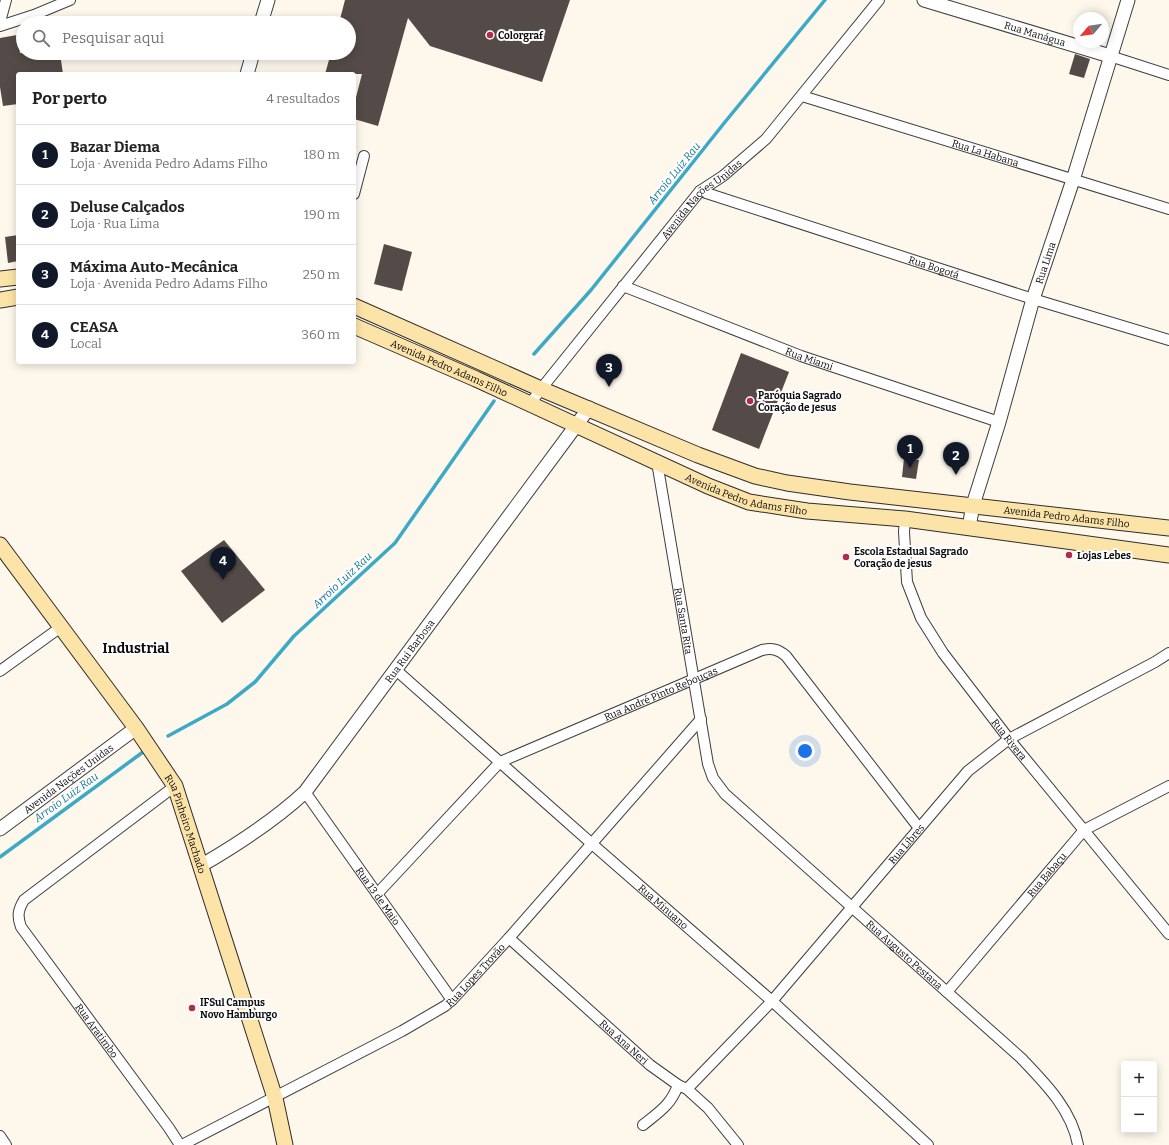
<!DOCTYPE html>
<html lang="pt">
<head>
<meta charset="utf-8">
<style>
	:root { --surface:#fff; --page:#f2f2f2; --text:#222; --muted:#767676; --line:#e0e0e0; --accent:#111827 }
	body { margin:0; font-family:Bitter,serif; background:var(--page); color:var(--text) }
	.controls { position:absolute; right:12px; bottom:12px; display:grid; overflow:hidden; border-radius:4px; box-shadow:0 2px 10px #0003 }
	.controls button { width:36px; height:36px; display:grid; place-items:center; padding:0; border:0; border-bottom:1px solid var(--line); background:var(--surface); color:var(--text); font:20px sans-serif }
	.compass { position:absolute; left:1073px; top:12px; width:36px; height:36px; border-radius:50%; background:var(--surface); box-shadow:0 2px 10px #0003; rotate:241deg }
	.you { position:absolute; left:805px; top:751px; width:14px; height:14px; margin:-10px; border:3px solid #fff; border-radius:50%; background:#1a73e8; box-shadow:0 0 0 6px #1a73e833 }
	.badge { display:grid; place-items:center; width:26px; height:26px; border-radius:50%; background:var(--accent); color:#fff; font-size:13px; font-weight:700 }
	.pin { position:absolute; translate:-50% -33px; filter:drop-shadow(0 1px 2px #0008) }
	.pin::after { content:''; position:absolute; top:21px; width:14px; height:12px; background:inherit; clip-path:polygon(0 0,100% 0,50% 100%) }
	.list { margin:0; padding:0; list-style:none }
	h2 { display:flex; justify-content:space-between; align-items:center; height:52px; margin:0; padding:0 16px; font-size:17px }
	h2 small { font-size:13px; font-weight:400; color:var(--muted) }
	.list li { display:grid; grid-template-columns:26px 1fr auto; gap:12px; align-items:center; box-sizing:border-box; height:60px; padding:0 16px; border-top:1px solid var(--line) }
	.list b { display:block; font-size:15px; white-space:nowrap }
	.list p { margin:0; font-size:13px; white-space:nowrap; color:var(--muted) }
	.list em { font-size:13px; font-style:normal; color:var(--muted) }
	.icon { flex:none; width:22px; height:22px; fill:none; stroke:currentColor; stroke-width:2; stroke-linecap:round; stroke-linejoin:round }
	.map { position:relative; flex:none; width:1169px; height:1145px; overflow:hidden }
	.search { position:absolute; background:var(--surface); box-shadow:0 2px 10px #0003; left:16px; top:16px; width:340px; height:44px; display:flex; align-items:center; gap:10px; box-sizing:border-box; padding:0 14px; border-radius:22px; color:var(--muted); font-size:15px }
	.panel { position:absolute; background:var(--surface); box-shadow:0 2px 10px #0003; left:16px; top:72px; width:340px; height:292px; border-radius:4px }
	.map>svg:first-child { display:block }
	.lines { fill:none; stroke-linecap:round; stroke-linejoin:round }
	.stream { stroke:#3caac7; stroke-width:3.5 }
	.building { fill:#544b48 }
	.minor-casing { stroke:#3e3e3e; stroke-width:12 }
	.tertiary-casing { stroke:#3e3e3e; stroke-width:15 }
	.secondary-casing { stroke:#2d2d2d; stroke-width:17 }
	.minor { stroke:#fff; stroke-width:10 }
	.tertiary { stroke:#fff; stroke-width:13 }
	.secondary { stroke:#fce3a8; stroke-width:15 }
	.poi-dot { fill:#b52a4b; stroke:#fff; stroke-width:1.5 }
	.labels { text-anchor:middle; stroke-width:4; stroke-linejoin:round; paint-order:stroke }
	.street-label { font-size:10px; fill:#0b0b0b; stroke:#fff }
	.poi-label { font-size:10px; font-weight:bold; fill:#0b0b0b; stroke:#fff; text-anchor:start }
	.water-label { font-size:11px; font-style:italic; fill:#1b7897; stroke:#fff }
	.district-label { font-size:14px; font-weight:bold; fill:#0b0b0b; stroke:#fff }
</style>
</head>
<body>
<div class="map">
<svg width="1169" height="1145" viewBox="0 0 1169 1145">
	<rect width="100%" height="100%" fill="#fef7eb"/>
	<g class="lines">
		<g class="stream">
			<path d="M534,354l57,-64 134,-168 100,-122"/>
			<path d="M168,736l59,-32 28,-22 39,-46 101,-93 99,-142"/>
			<path d="M0,857l143,-105"/>
		</g>
	</g>
	<g class="building">
		<path d="M345,0h225l-28,82 -112,-36 -22,-28 -30,108 -24,-7v-14l8,-31h-37l6,-21h18v-30h-10z"/>
		<path d="M17,35l3,18h40l3,21h-45v30l-15,2 -3,-19v-49z"/>
		<path d="M1075,54l15,5 -6,19 -15,-4z"/>
		<path d="M18,235v26l-10,2 -3,-26z"/>
		<path d="M384,244l28,8 -10,39 -28,-7z"/>
		<path d="M741,353l48,19 -30,77 -47,-19z"/>
		<path d="M904,458l15,2 -3,19 -14,-2z"/>
		<path d="M224,540l41,50 -43,33 -41,-52z"/>
	</g>
	<g class="lines">
		<g class="minor-casing">
			<g id="minor">
				<path d="M0,22l6,-22"/>
				<path d="M0,26l34,-11 36,-15"/>
				<path d="M1110,56l59,19"/>
				<path id="s1" d="M802,96l367,113"/>
				<path id="s2" d="M700,191l333,108 136,41"/>
				<path d="M354,194l10,-38"/>
				<path id="s3" d="M623,286l178,70 198,66"/>
				<path id="s4" d="M530,404l11,-15 159,-198 23,-15 43,-37 113,-139"/>
				<path id="s5" d="M657,462l51,302 5,14 12,16 296,264c24,25 51,52 57,87"/>
				<path id="s6" d="M905,519l-1,13 3,50 14,36 22,35 66,86 160,195"/>
				<path id="s7" d="M396,670l195,173 181,158 156,144"/>
				<path d="M0,671l61,-44"/>
				<path id="s8" d="M175,786l-151,114c-6,10 -7,16 -3,27l148,201 11,17"/>
				<path id="s9" d="M305,792l147,208"/>
				<path id="s10" d="M377,894l123,-132 262,-112c10,-2 16,-1 24,6l133,172"/>
				<path id="s11" d="M509,938l141,127 28,20 9,4 21,19 30,37"/>
				<path id="s12" d="M947,992l137,-162 85,-44"/>
				<path id="s13" d="M687,1089l85,-88 196,-230 41,-32 146,-77 14,-9"/>
				<path d="M643,1125c16,-13 28,-20 35,-40"/>
				<path d="M0,1136l6,9"/>
				<path id="s14" d="M182,1145l220,-114 43,-25 7,-6 57,-62 192,-219"/>
			</g>
		</g>
		<g class="tertiary-casing">
			<g id="tertiary">
				<path id="s15" d="M924,0l186,56"/>
				<path d="M261,23l7,-23"/>
				<path d="M247,74l6,-21"/>
				<path id="s16" d="M969,527l4,-22 26,-83 34,-123 40,-119 55,-180"/>
				<path id="s17" d="M0,829l136,-101"/>
				<path id="s18" d="M202,865c36,-21 72,-44 103,-73l284,-384"/>
			</g>
		</g>
		<g class="secondary-casing">
			<g id="secondary">
				<path d="M0,279l18,-2"/>
				<path d="M0,300l18,-3"/>
				<path id="s19" d="M354,306l187,83 157,66 57,21 32,7 63,9 319,36"/>
				<path id="s20" d="M354,326l122,53 232,107 41,16 58,9 98,8 264,36"/>
				<path id="s21" d="M0,545l136,183 39,58 100,312 10,47"/>
			</g>
		</g>
		<use href="#minor" class="minor"/>
		<use href="#tertiary" class="tertiary"/>
		<use href="#secondary" class="secondary"/>
	</g>
	<g class="poi-dot">
		<circle cx="490" cy="35" r="4"/>
		<circle cx="750" cy="401" r="4"/>
		<circle cx="1069" cy="555" r="4"/>
		<circle cx="846" cy="557" r="4"/>
		<circle cx="192" cy="1008" r="4"/>
	</g>
	<g class="labels">
		<g class="street-label">
			<text dy="4" stroke="none"><textPath href="#s15" startOffset="116">Rua Manágua</textPath></text>
			<text dy="4" stroke="none"><textPath href="#s1" startOffset="192">Rua La Habana</textPath></text>
			<text dy="4" stroke="none"><textPath href="#s4" startOffset="268">Avenida Nações Unidas</textPath></text>
			<text dy="4" stroke="none"><textPath href="#s16" startOffset="275">Rua Lima</textPath></text>
			<text dy="4" stroke="none"><textPath href="#s2" startOffset="246">Rua Bogotá</textPath></text>
			<text dy="4" stroke="none"><textPath href="#s3" startOffset="200">Rua Miami</textPath></text>
			<text dy="4" stroke="none"><textPath href="#s20" startOffset="104">Avenida Pedro Adams Filho</textPath></text>
			<text dy="4" stroke="none"><textPath href="#s20" startOffset="428">Avenida Pedro Adams Filho</textPath></text>
			<text dy="4" stroke="none"><textPath href="#s19" startOffset="750">Avenida Pedro Adams Filho</textPath></text>
			<text dy="4" stroke="none"><textPath href="#s5" startOffset="161">Rua Santa Rita</textPath></text>
			<text dy="4" stroke="none"><textPath href="#s18" startOffset="302">Rua Rui Barbosa</textPath></text>
			<text dy="4" stroke="none"><textPath href="#s10" startOffset="355">Rua André Pinto Rebouças</textPath></text>
			<text dy="4" stroke="none"><textPath href="#s6" startOffset="252">Rua Rivera</textPath></text>
			<text dy="4" stroke="none"><textPath href="#s17" startOffset="85">Avenida Nações Unidas</textPath></text>
			<text dy="4" stroke="none"><textPath href="#s21" startOffset="337">Rua Pinheiro Machado</textPath></text>
			<text dy="4" stroke="none"><textPath href="#s13" startOffset="329">Rua Libres</textPath></text>
			<text dy="4" stroke="none"><textPath href="#s12" startOffset="154">Rua Babaçu</textPath></text>
			<text dy="4" stroke="none"><textPath href="#s9" startOffset="127">Rua 13 de Maio</textPath></text>
			<text dy="4" stroke="none"><textPath href="#s7" startOffset="357">Rua Minuano</textPath></text>
			<text dy="4" stroke="none"><textPath href="#s5" startOffset="582">Rua Augusto Pestana</textPath></text>
			<text dy="4" stroke="none"><textPath href="#s14" startOffset="341">Rua Lopes Trovão</textPath></text>
			<text dy="4" stroke="none"><textPath href="#s8" startOffset="346">Rua Aratimbo</textPath></text>
			<text dy="4" stroke="none"><textPath href="#s11" startOffset="155">Rua Ana Neri</textPath></text>
		</g>
		<g class="poi-label">
			<text x="498" y="39">Colorgraf</text>
			<text x="758" y="399">Paróquia Sagrado<tspan x="758" dy="12">Coração de Jesus</tspan></text>
			<text x="854" y="555">Escola Estadual Sagrado<tspan x="854" dy="12">Coração de jesus</tspan></text>
			<text x="1077" y="559">Lojas Lebes</text>
			<text x="200" y="1006">IFSul Campus<tspan x="200" dy="12">Novo Hamburgo</tspan></text>
		</g>
		<g class="water-label">
			<text transform="translate(674 173) rotate(-51)" y="4">Arroio Luiz Rau</text>
			<text transform="translate(342 580) rotate(-43)" y="4">Arroio Luiz Rau</text>
			<text transform="translate(66 797) rotate(-36)" y="4">Arroio Luiz Rau</text>
		</g>
		<g class="district-label">
			<text x="136" y="653">Industrial</text>
		</g>
	</g>
</svg>
<div class="controls">
<button>+</button>
<button>−</button>
</div>
<svg class="compass" viewBox="-18 -18 36 36"><path d="M0-13l5 13h-10z" fill="#e53935"/><path d="M0 13l5-13h-10z" fill="#767676"/></svg>
<div class="you"></div>
<div class="pin badge" style="left:910px;top:468px">1</div>
<div class="pin badge" style="left:956px;top:475px">2</div>
<div class="pin badge" style="left:609px;top:387px">3</div>
<div class="pin badge" style="left:223px;top:580px">4</div>
<div class="search"><svg class="icon" aria-label="search" viewBox="0 0 24 24"><circle cx="10" cy="10" r="6"/><path d="M15 15l6 6"/></svg>Pesquisar aqui</div>
<section class="panel">
<h2>Por perto<small>4 resultados</small></h2>
<ul class="list">
<li><span class="badge">1</span><div><b>Bazar Diema</b><p>Loja · Avenida Pedro Adams Filho</p></div><em>180 m</em></li>
<li><span class="badge">2</span><div><b>Deluse Calçados</b><p>Loja · Rua Lima</p></div><em>190 m</em></li>
<li><span class="badge">3</span><div><b>Máxima Auto-Mecânica</b><p>Loja · Avenida Pedro Adams Filho</p></div><em>250 m</em></li>
<li><span class="badge">4</span><div><b>CEASA</b><p>Local</p></div><em>360 m</em></li>
</ul>
</section>
</div>
</body>
</html>
